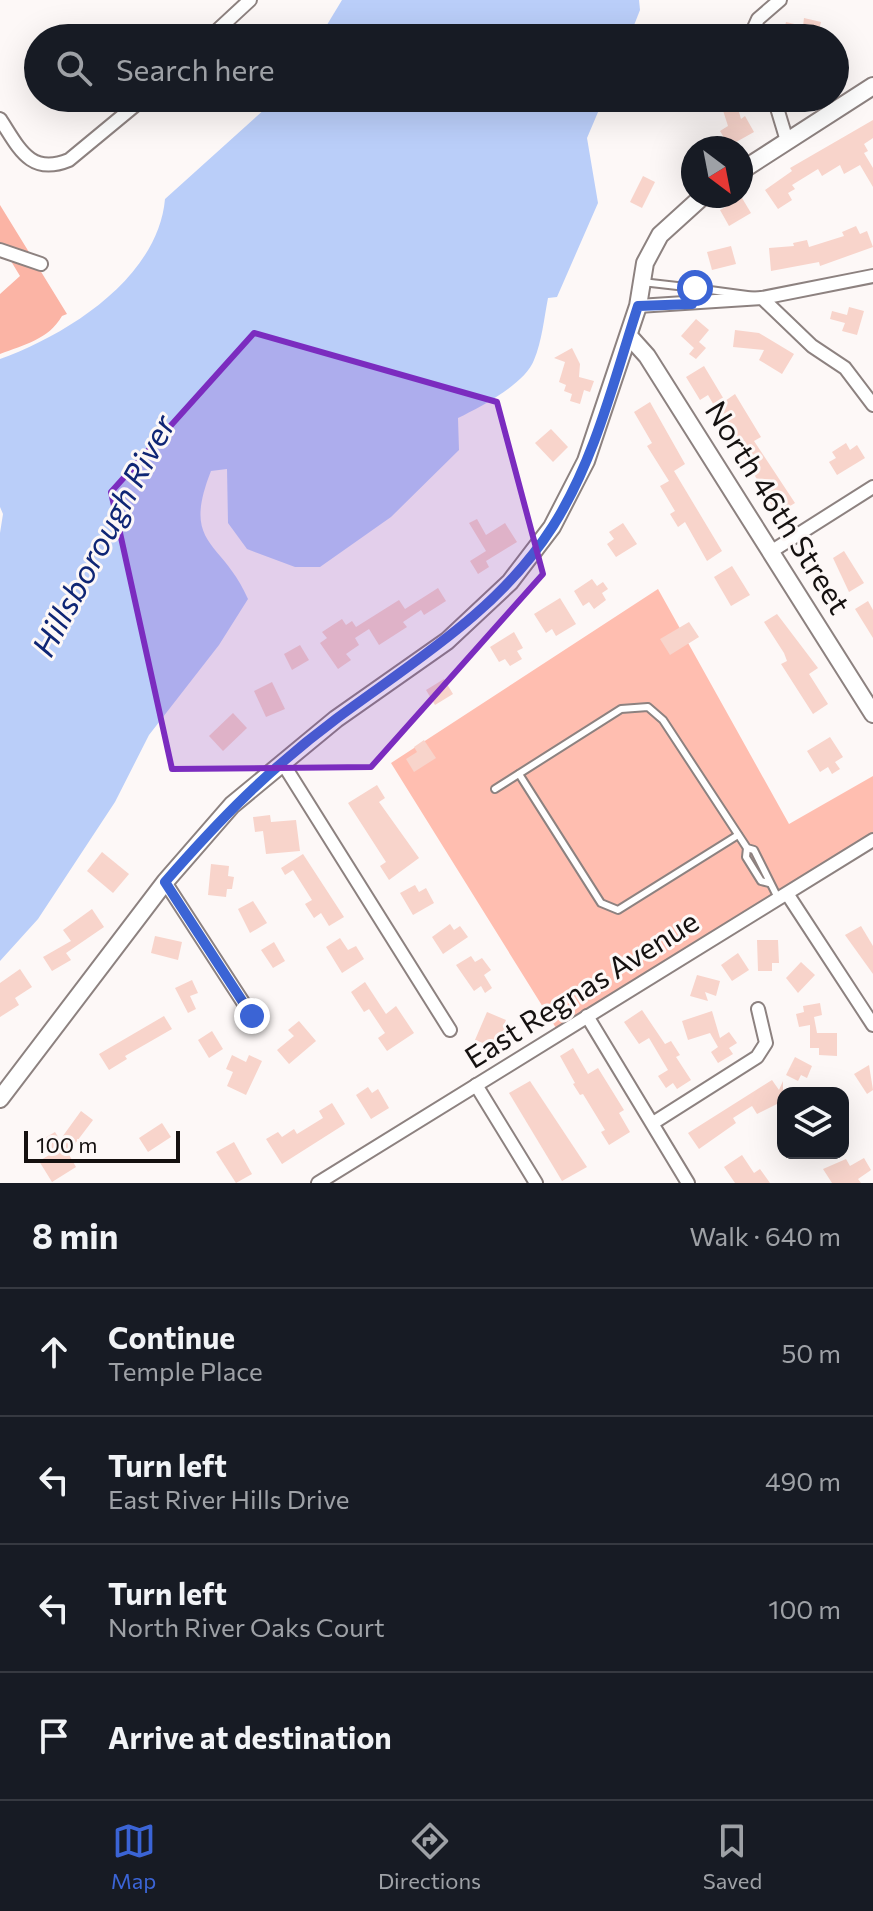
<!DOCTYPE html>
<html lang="en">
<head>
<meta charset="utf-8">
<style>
	:root { --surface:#171b24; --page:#242831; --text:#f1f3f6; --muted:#9ea1a6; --line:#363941; --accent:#3b64d5 }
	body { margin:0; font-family:Commissioner,sans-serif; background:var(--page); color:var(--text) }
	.controls { position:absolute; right:24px; bottom:24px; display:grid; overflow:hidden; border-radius:16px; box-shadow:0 8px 32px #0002 }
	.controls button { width:72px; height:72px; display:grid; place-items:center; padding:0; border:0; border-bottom:2px solid var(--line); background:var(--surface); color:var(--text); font:40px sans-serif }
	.compass { position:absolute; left:681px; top:136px; width:72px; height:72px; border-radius:50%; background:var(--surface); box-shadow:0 8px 32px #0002; rotate:148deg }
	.scale { position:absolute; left:24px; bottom:20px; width:156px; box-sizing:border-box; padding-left:8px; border:4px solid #151110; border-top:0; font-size:22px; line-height:28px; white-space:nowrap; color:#151110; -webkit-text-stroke:6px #fdf8f7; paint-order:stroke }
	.stop { position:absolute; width:24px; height:24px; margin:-18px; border:6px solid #3b64d5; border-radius:50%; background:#fff }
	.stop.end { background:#3b64d5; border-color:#fff; box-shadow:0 2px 8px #0008 }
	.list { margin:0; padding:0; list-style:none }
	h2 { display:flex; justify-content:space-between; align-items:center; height:104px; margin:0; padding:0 32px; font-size:34px }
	h2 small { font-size:26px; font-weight:400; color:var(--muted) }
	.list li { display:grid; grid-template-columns:52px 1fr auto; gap:24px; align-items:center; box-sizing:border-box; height:128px; padding:0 32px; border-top:2px solid var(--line) }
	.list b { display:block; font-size:30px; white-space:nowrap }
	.list p { margin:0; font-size:26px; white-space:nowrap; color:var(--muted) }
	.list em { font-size:26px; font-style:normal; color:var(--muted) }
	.icon { flex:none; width:44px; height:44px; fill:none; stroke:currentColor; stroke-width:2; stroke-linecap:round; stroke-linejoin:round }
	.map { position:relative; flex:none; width:873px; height:1183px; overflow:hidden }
	.search { position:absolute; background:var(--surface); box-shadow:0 8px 32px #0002; left:24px; right:24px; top:24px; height:88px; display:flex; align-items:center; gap:20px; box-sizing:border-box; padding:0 28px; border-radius:44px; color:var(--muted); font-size:30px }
	.sheet { height:616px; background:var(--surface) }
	nav { display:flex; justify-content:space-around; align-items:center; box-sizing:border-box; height:112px; border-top:2px solid var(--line); background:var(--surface); font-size:22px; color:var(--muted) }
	nav a { display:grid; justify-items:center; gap:4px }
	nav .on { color:var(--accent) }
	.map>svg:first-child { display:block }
	.green { fill:#ffbeb0 }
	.forest { fill:#fbb4a5 }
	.water { fill:#bacef9 }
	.building { fill:#f8d4cb }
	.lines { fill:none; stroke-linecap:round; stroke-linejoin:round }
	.service-casing { stroke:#8d8280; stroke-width:10 }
	.minor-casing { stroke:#8d8280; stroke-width:16 }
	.tertiary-casing { stroke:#8d8280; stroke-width:20 }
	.service { stroke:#fff; stroke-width:6 }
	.minor { stroke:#fff; stroke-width:12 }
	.tertiary { stroke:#fff; stroke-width:16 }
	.route { stroke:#3b64d5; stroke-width:10 }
	.marked { fill:#7b2cbf; fill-opacity:0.2; stroke:#7b2cbf; stroke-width:6; stroke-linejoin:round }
	.labels { text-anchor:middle; stroke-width:6; stroke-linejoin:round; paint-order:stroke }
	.street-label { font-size:30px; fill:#151110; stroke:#fdf8f7 }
	.water-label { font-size:32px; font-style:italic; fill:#0f2675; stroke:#fdf8f7 }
</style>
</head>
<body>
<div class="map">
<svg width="873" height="1183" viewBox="0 0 873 1183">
	<rect width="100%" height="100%" fill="#fdf8f7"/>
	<path class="green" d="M658,589l131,235 84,-48v57l-317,195 -165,-265z"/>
	<path class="forest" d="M0,205l67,109 -5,2c-13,23 -38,29 -62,38v-60l20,-18 -20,-33z"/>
	<g class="water">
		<path d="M342,0h297l1,10 -11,28h-310z"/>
		<path d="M277,98h327l-17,40 11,65 -41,94 -9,1c-4,20 -6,43 -14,62 -9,24 -54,47 -76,58l1,32 -68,67 -71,50h-25l-48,-18 -19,-26 -1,-54 -16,2c-30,76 11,68 37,128l-29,46 -70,90 -34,67 -77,117 -38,42v-428l3,-19 -3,-7v-148c67,-24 158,-81 165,-160z"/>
	</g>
	<g class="building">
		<path d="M804,18l17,4 -2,8 -8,-2 -2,8 -27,2 4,-16 17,4z"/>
		<path d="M719,98h16l6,21 4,-3 9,16 -25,14 -9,-15 8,-5z"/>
		<path d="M873,120v18l-9,6 4,7 -4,2 9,15v19l-13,-22 -16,9 -4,-9 -18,11 -4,-7 -26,16 3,4 -7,4 4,7 -14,9 -13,-19 27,-19 -2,-3z"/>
		<path d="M643,176l12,6 -13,26 -12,-6z"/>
		<path d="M742,198l9,15 -22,13 -9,-16z"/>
		<path d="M856,226l4,8 7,-3 6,16 -53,19 -1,-4 -48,9 -2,-23 25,-2 -1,-3 14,-3 2,7 35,-11 -2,-4z"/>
		<path d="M731,246l5,18 -24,6 -5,-18z"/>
		<path d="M849,307l15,4 -7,24 -15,-4 3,-8 -15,-4 2,-8 15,4z"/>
		<path d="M696,319l13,11 -10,12 7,6 -10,11 -7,-5 5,-6 -13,-12z"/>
		<path d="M735,330l24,3 35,21 -12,20 -23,-14 5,-10 -31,-3z"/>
		<path d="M572,348l8,16 -1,13 15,4 -4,11 -6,-2 -4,14 -10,-3 2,-7 -8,-3 2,-6 -7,-3 6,-20 -11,-4z"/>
		<path d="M704,366l21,35 10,-7 26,43 -7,4 41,62 -18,11 -69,-119 -8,5 -14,-23z"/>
		<path d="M650,402l35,62 -11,7 48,80 -15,10 -22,-39 -7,5 -8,-13 5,-3 -15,-25 9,-5 -22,-35 5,-3 -18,-31z"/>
		<path d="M551,429l17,18 -15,15 -18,-19z"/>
		<path d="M846,443l4,7 7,-5 8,13 -28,17 -8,-13 7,-4 -4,-6z"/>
		<path d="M477,519l9,16 19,-12 12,19 -31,19 3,6 -11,7 -8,-13 16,-10 -17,-28z"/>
		<path d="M623,523l14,21 -21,13 -9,-13 7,-5 -5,-7z"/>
		<path d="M844,551l20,32 -15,9 -16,-34z"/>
		<path d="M732,566l18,29 -19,11 -17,-29z"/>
		<path d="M592,579l5,7 6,-4 5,7 -6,4 4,7 -12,9 -5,-7 -6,4 -9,-15z"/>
		<path d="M438,588l8,13 -22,14 -3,-5 -18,12 4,5 -28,18 -10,-16 -14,9 4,7 -13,9 5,6 -13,9 -18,-26 7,-5 -5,-6 20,-13 4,6 6,-4 4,6 43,-27 6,9z"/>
		<path d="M560,598l16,26 -20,12 -4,-7 -6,4 -12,-19z"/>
		<path d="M868,601l5,9v28l-18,-29z"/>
		<path d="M777,614l41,54 -9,6 19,30 -15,10 -32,-50 6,-3 -3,-8 -20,-31z"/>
		<path d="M689,622l10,15 -29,18 -10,-16z"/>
		<path d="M514,632l9,16 -6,3 5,8 -12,7 -5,-7 -6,3 -9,-15z"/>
		<path d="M300,645l9,15 -17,10 -8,-16z"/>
		<path d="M444,679l9,15 -18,11 -9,-15z"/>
		<path d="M272,682l13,27 -19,8 -12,-26z"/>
		<path d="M233,713l14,15 -24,23 -14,-15z"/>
		<path d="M830,737l13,20 -8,5 5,7 -8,5 -4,-7 -8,5 -13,-21z"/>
		<path d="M424,740l12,18 -22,14 -8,-13 11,-7 -3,-5z"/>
		<path d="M377,785l8,13 -6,4 40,56 -30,22 -9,-14 6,-4 -38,-59z"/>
		<path d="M270,815l1,7 25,-2 4,31 -34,3 -3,-23 -8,1 -2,-15z"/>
		<path d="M102,852l27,22 -16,19 -26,-22z"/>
		<path d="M303,854l41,63 -15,9 -8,-13 -7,5 -9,-14 7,-4 -19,-30 -8,5 -4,-7z"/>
		<path d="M211,864l18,2 -1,10 6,1 -2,12h-5l-1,8 -18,-2z"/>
		<path d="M415,885l4,7 7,-4 8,15 -21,12 -13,-22z"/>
		<path d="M253,901l14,22 -17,10 -12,-24z"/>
		<path d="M92,909l12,18 -38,26 5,7 -19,11 -9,-14 28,-16 -8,-11z"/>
		<path d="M450,924l4,6 6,-4 8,11 -25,17 -11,-17z"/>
		<path d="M861,926l12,20v28l-28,-39z"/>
		<path d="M155,936l27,6 -4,18 -27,-7z"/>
		<path d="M340,938l8,12 8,-4 8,13 -22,14 -16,-26z"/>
		<path d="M757,940h21l1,23h-7v8h-14z"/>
		<path d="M274,942l11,19 -12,7 -12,-18z"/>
		<path d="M738,953l11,17 -17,11 -11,-16z"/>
		<path d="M471,956l4,6 7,-4 9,12 -7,5 8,13 -7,5 -4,-7 -7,5 -18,-26z"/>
		<path d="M801,962l14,13 -17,18 -12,-15z"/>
		<path d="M20,969l12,18 -17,11 4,7 -19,12v-34z"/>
		<path d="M697,975l23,6 -4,15 -11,-4 3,9 -18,-5z"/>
		<path d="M192,980l6,13 -8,3 6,13 -8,4 -13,-25z"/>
		<path d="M365,982l21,32 10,-8 18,27 -27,18 -9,-13 7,-5 -16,-24 -5,3 -13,-20z"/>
		<path d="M820,1003l2,12 -8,2 3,16h20v23l-18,-1v-7h-9v-23l-11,2 -3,-13 8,-2 -1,-6z"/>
		<path d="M642,1010l23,34 6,-3 9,14 -4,2 15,23 -14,9 -4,-6 -7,5 -8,-12 10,-6 -19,-32 -10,6 -15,-22z"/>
		<path d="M712,1011l8,27 9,-6 8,11 -8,5 4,6 -15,9 -7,-11 7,-5 -8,-14 -22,7 -6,-19z"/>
		<path d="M487,1012l19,8 -3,7 7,2 -9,21 -26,-10z"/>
		<path d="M164,1016l8,13 -47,27 2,3 -18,11 -10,-16z"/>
		<path d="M299,1021l17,20 -27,23 -12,-14 17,-14 -6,-6z"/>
		<path d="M212,1031l11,18 -14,9 -11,-18z"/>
		<path d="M573,1048l15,26 10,-6 26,42 -5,3 11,19 -21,13 -8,-13 4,-2 -22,-36 -3,1 -7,-11 2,-1 -15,-27z"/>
		<path d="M232,1055l14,7 3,-7 13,6 -16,34 -19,-9 6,-14 -7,-3z"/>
		<path d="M795,1057l17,9 -5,12 -6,-3 -3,6 -12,-6z"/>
		<path d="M869,1065l4,25 -6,4 -13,-20z"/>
		<path d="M772,1080l7,10 4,-9v20l-26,13 -5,-8 -19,12 3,5 -37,26 -11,-16z"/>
		<path d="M530,1081l57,86 -25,14 -53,-88z"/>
		<path d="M368,1087l4,6 6,-4 11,19 -18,11 -15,-24z"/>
		<path d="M332,1103l13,21 -63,40 -16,-25 12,-7 4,5 12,-8 3,5 26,-16 -4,-7z"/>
		<path d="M81,1111l12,9 -25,33 8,14 -24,15 -13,-21 12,-7 -8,-15 12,-7 5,8z"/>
		<path d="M162,1123l9,14 -23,15 -9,-14z"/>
		<path d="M234,1142l18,32 -16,9 -20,-31z"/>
		<path d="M742,1155l12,18 6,-4 10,14h-35l-11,-16z"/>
		<path d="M864,1158l7,12 -13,9 3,4h-29l-9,-14 23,-10 4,7z"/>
	</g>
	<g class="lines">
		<g class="service-casing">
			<g id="service">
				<path d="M642,282l53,6 -2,15"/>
				<path d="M695,288l60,8"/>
				<path d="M519,774l82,129 17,7 120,-75"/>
				<path d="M495,789l126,-80 27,-2 15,13 84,128 7,2 24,48"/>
				<path d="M747,848l-1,9 15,24 8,2"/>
			</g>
		</g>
		<g class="minor-casing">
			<g id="minor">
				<path d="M209,38l41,-38"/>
				<path d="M756,38l-3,-8 5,-11 22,-19"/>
				<path d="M774,98l13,43"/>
				<path d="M0,119c19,29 30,57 69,41l75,-62"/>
				<path d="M0,250l41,14"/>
				<path d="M762,298l111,-22"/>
				<path d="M638,306l124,-8 50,48 33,22 28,37"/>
				<path d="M772,551l101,-64"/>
				<path d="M282,762l168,268"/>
				<path d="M165,882l87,134"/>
				<path d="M788,895l85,130"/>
				<path d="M587,1016l101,167"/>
				<path d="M476,1085l60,98"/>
				<path d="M653,1123l104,-66 9,-14 -8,-34"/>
				<path d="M318,1183l555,-343"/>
			</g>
		</g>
		<g class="tertiary-casing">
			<g id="tertiary">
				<path d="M741,171l132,-85"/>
				<path d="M629,336l18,20 226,358"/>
				<path d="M0,1099l165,-217 67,-77 104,-86 111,-78 63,-59 42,-55 34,-66 52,-155 7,-43 15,-28 43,-39"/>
			</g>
		</g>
		<use href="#service" class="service"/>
		<use href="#minor" class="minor"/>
		<use href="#tertiary" class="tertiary"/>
	</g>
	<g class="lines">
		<path class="route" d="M252,1016l-87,-134c55,-63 104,-113 171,-163 78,-58 163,-108 217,-193 42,-66 61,-146 85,-220l54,-2 3,-16"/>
	</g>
	<path class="marked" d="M254,333l243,69 46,172 -172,193 -199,2 -61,-277z"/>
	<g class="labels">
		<g class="street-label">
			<text transform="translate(777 508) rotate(58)" y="10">North 46th Street</text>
			<text transform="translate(582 990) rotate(-32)" y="10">East Regnas Avenue</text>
		</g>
		<g class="water-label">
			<text transform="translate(104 536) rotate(-62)" y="11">Hillsborough River</text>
		</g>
	</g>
</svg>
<div class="controls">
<button><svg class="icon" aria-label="layers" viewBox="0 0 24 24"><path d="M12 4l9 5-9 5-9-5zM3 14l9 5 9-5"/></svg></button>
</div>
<svg class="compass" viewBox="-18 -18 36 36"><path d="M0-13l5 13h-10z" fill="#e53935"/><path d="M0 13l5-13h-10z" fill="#9ea1a6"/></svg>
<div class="scale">100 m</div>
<div class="stop" style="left:695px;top:288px"></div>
<div class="stop end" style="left:252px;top:1016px"></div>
<div class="search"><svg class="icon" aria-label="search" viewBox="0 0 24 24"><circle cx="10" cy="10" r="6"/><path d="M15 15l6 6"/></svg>Search here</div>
</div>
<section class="sheet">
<h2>8 min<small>Walk · 640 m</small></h2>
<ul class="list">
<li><svg class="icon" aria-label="ahead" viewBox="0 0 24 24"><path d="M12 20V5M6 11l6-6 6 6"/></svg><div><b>Continue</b><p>Temple Place</p></div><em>50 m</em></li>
<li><svg class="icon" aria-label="left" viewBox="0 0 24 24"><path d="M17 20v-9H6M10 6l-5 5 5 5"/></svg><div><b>Turn left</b><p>East River Hills Drive</p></div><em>490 m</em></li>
<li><svg class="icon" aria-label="left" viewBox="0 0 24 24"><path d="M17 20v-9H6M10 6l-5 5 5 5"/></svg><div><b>Turn left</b><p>North River Oaks Court</p></div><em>100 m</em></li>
<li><svg class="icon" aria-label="arrive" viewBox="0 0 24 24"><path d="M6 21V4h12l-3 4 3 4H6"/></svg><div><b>Arrive at destination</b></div></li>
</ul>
</section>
<nav>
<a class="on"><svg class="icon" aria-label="map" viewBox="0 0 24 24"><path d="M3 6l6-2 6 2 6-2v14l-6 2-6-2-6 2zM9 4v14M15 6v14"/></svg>Map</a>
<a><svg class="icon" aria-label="directions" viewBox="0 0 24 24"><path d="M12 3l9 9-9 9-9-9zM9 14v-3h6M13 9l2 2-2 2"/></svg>Directions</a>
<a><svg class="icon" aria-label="saved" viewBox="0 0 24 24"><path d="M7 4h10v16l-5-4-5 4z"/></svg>Saved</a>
</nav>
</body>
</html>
